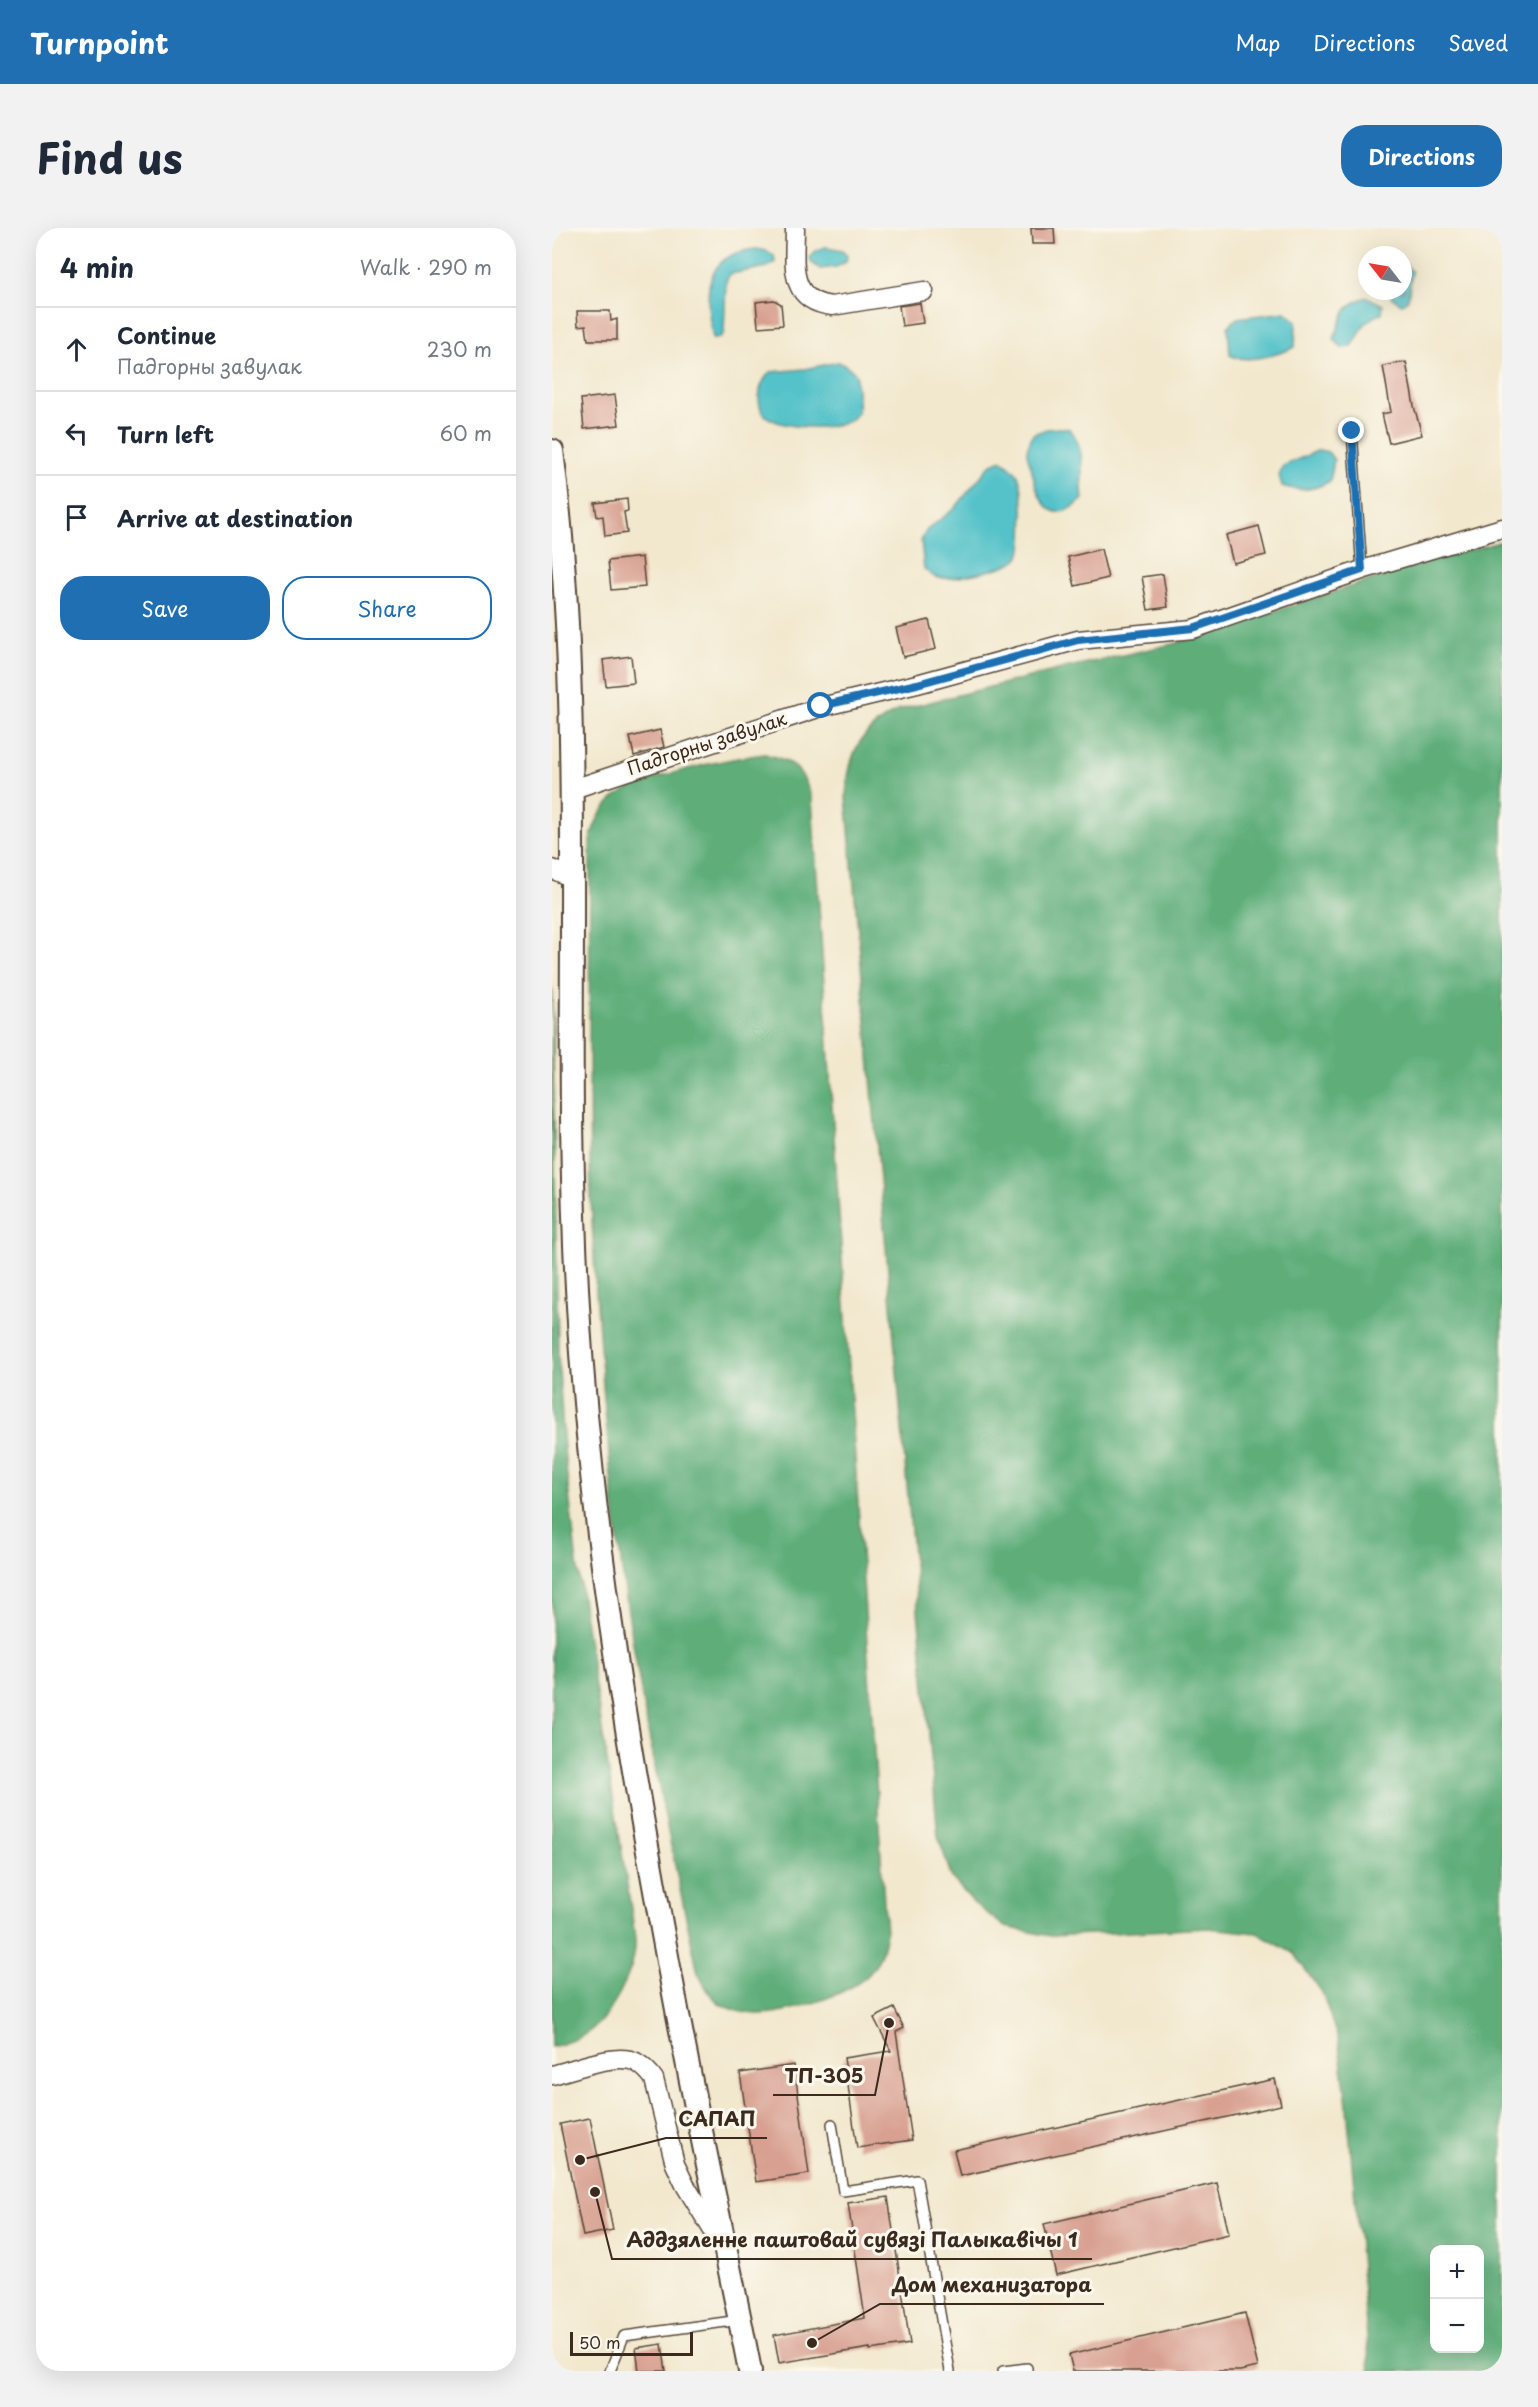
<!DOCTYPE html>
<html lang="en">
<head>
<meta charset="utf-8">
<style>
	:root { --surface:#fff; --page:#f2f2f3; --text:#1f2937; --muted:#747a83; --line:#e0e1e3; --accent:#1f6fb2 }
	body { margin:0; font-family:"Playpen Sans",sans-serif; background:var(--page); color:var(--text) }
	.controls { position:absolute; right:18px; bottom:18px; display:grid; overflow:hidden; border-radius:12px; box-shadow:0 6px 24px #0002 }
	.controls button { width:54px; height:54px; display:grid; place-items:center; padding:0; border:0; border-bottom:2px solid var(--line); background:var(--surface); color:var(--text); font:30px sans-serif }
	.compass { position:absolute; left:806px; top:18px; width:54px; height:54px; border-radius:50%; background:var(--surface); box-shadow:0 6px 24px #0002; rotate:301deg }
	.scale { position:absolute; left:18px; bottom:15px; width:123px; box-sizing:border-box; padding-left:6px; border:3px solid #3b2a1e; border-top:0; font-size:16px; line-height:21px; white-space:nowrap; color:#3b2a1e; -webkit-text-stroke:4px #fbf7ec; paint-order:stroke }
	.stop { position:absolute; width:18px; height:18px; margin:-14px; border:4px solid #1f6fb2; border-radius:50%; background:#fff }
	.stop.end { background:#1f6fb2; border-color:#fff; box-shadow:0 2px 6px #0008 }
	.list { margin:0; padding:0; list-style:none }
	h2 { display:flex; justify-content:space-between; align-items:center; height:78px; margin:0; padding:0 24px; font-size:26px }
	h2 small { font-size:20px; font-weight:400; color:var(--muted) }
	.list li { display:grid; grid-template-columns:39px 1fr auto; gap:18px; align-items:center; box-sizing:border-box; height:84px; padding:0 24px; border-top:2px solid var(--line) }
	.list b { display:block; font-size:22px; white-space:nowrap }
	.list p { margin:0; font-size:20px; white-space:nowrap; color:var(--muted) }
	.list em { font-size:20px; font-style:normal; color:var(--muted) }
	.actions { display:flex; gap:12px; padding:18px 24px }
	.actions a { flex:1; padding:14px 0; border:2px solid var(--accent); border-radius:24px; text-align:center; font-size:21px; color:var(--accent) }
	.actions .main { background:var(--accent); color:#fff }
	.icon { flex:none; width:33px; height:33px; fill:none; stroke:currentColor; stroke-width:2; stroke-linecap:round; stroke-linejoin:round }
	.map { position:relative; flex:none; width:950px; height:2143px; overflow:hidden; border-radius:24px }
	header { display:flex; align-items:center; gap:36px; box-sizing:border-box; height:84px; padding:0 30px; background:var(--accent); color:#fff }
	header strong { font-size:28px }
	nav { display:flex; gap:33px; margin-inline-start:auto; font-size:21px }
	.intro { display:flex; align-items:center; justify-content:space-between; box-sizing:border-box; height:144px; padding:0 36px }
	h1 { margin:0; font-size:42px }
	.button { padding:15px 27px; border-radius:24px; background:var(--accent); color:#fff; font-size:21px; font-weight:700 }
	main { display:flex; gap:36px; padding:0 36px }
	aside { flex:1; background:var(--surface); border-radius:24px; box-shadow:0 6px 24px #0002 }
	.map>svg:first-child { display:block }
	.forest { fill:#5eae7a; stroke:#4c6c4c; stroke-width:1.5; fill-rule:evenodd }
	.water { fill:#54c2c9; stroke:#487674; stroke-width:1.5 }
	.building { fill:#d8a091 }
	.lines { fill:none; stroke-linecap:round; stroke-linejoin:round }
	.service-casing { stroke:#564638; stroke-width:12 }
	.minor-casing { stroke:#564638; stroke-width:21 }
	.tertiary-casing { stroke:#564638; stroke-width:26 }
	.service { stroke:#fff; stroke-width:9 }
	.minor { stroke:#fff; stroke-width:18 }
	.tertiary { stroke:#fff; stroke-width:22 }
	.route { stroke:#1f6fb2; stroke-width:8 }
	.labels { text-anchor:middle; stroke-width:6; stroke-linejoin:round; paint-order:stroke }
	.street-label { font-size:18px; fill:#3b2a1e; stroke:#fbf7ec }
	.leader { fill:none; stroke:#3b2a1e; stroke-width:2 }
	.callout-dot { fill:#3b2a1e; stroke:#fbf7ec; stroke-width:2 }
	.callout-label { font-size:20px; text-anchor:middle; font-weight:bold; fill:#3b2a1e; stroke:#fbf7ec; stroke-width:6; stroke-linejoin:round; paint-order:stroke }
</style>
</head>
<body>
<header>
<strong>Turnpoint</strong>
<nav><a>Map</a><a>Directions</a><a>Saved</a></nav>
</header>
<div class="intro"><h1>Find us</h1><a class="button">Directions</a></div>
<main>
<aside>
<h2>4 min<small>Walk · 290 m</small></h2>
<ul class="list">
<li><svg class="icon" aria-label="ahead" viewBox="0 0 24 24"><path d="M12 20V5M6 11l6-6 6 6"/></svg><div><b>Continue</b><p>Падгорны завулак</p></div><em>230 m</em></li>
<li><svg class="icon" aria-label="left" viewBox="0 0 24 24"><path d="M17 20v-9H6M10 6l-5 5 5 5"/></svg><div><b>Turn left</b></div><em>60 m</em></li>
<li><svg class="icon" aria-label="arrive" viewBox="0 0 24 24"><path d="M6 21V4h12l-3 4 3 4H6"/></svg><div><b>Arrive at destination</b></div></li>
</ul>
<div class="actions"><a class="main">Save</a><a>Share</a></div>
</aside>
<div class="map">
<svg width="950" height="2143" viewBox="0 0 950 2143">
	<rect width="100%" height="100%" fill="#fbf7ec"/>
	<filter id="ink" filterUnits="userSpaceOnUse"><feTurbulence type="fractalNoise" baseFrequency=".0167" numOctaves="2"/><feDisplacementMap in="SourceGraphic" scale="12" xChannelSelector="R" yChannelSelector="G"/><feConvolveMatrix kernelMatrix="1 2 1 2 8 2 1 2 1" color-interpolation-filters="sRGB"/></filter>
	<filter id="wash" filterUnits="userSpaceOnUse"><feTurbulence type="fractalNoise" baseFrequency=".008" numOctaves="4" result="noise"/><feDisplacementMap in="SourceGraphic" scale="24" xChannelSelector="R" yChannelSelector="G"/><feGaussianBlur stdDeviation="1.35" result="paint"/><feColorMatrix in="noise" values="0 0 0 0 0 0 0 0 0 0 0 0 0 0 0 0 0 1.4 0 .05"/><feComposite in="paint" operator="in"/></filter>
	<g filter="url(#wash)">
		<rect width="100%" height="100%" fill="#f2e8ce"/>
		<g class="forest">
			<path d="M950,313v1830h-132l-24,-275 -8,-57 -16,-47 -29,-39 -36,-20 -48,-5 -158,8 -46,-9 -31,-24 -22,-25 -14,-42 -92,-1040c3,-45 13,-65 53,-86l166,-42 112,-25 246,-80zM882,2022h45v98h-45z"/>
			<path d="M213,526c30,7 39,17 47,46l74,1133c-3,15 -6,29 -17,41 -20,21 -83,40 -111,40 -13,0 -29,-4 -39,-11 -10,-8 -16,-19 -21,-30 -35,-161 -69,-322 -86,-486 -10,-106 -19,-213 -22,-320 -2,-109 0,-218 0,-327 4,-16 10,-29 22,-40 23,-23 119,-42 153,-46z"/>
			<path d="M0,760l6,364 6,97 12,107 17,117 39,242c1,11 4,22 3,33 -2,25 -24,67 -44,82 -11,9 -26,13 -39,17z"/>
		</g>
		<g class="water">
			<path d="M274,19l17,3 4,5 -1,7 -10,5 -16,2 -8,-6 -3,-6 8,-7z"/>
			<path d="M204,21l11,2 7,4 1,7 -8,5 -37,7 -4,7 -2,51 -4,6h-7c-9,-43 -11,-84 43,-89z"/>
			<path d="M854,37l6,7 -4,27 -6,5 -11,-7v-6h12v-24z"/>
			<path d="M815,69l16,8 -1,8c-27,13 -16,17 -31,34l-9,1 -8,-9c8,-21 9,-35 33,-42z"/>
			<path d="M734,84l10,9 -1,26c-18,8 -47,17 -65,8l-2,-28 9,-9z"/>
			<path d="M286,134l9,4 9,8c-1,10 4,30 2,37 -7,23 -82,19 -94,3 -4,-5 -5,-11 -5,-17 1,-11 4,-17 11,-25l35,-3z"/>
			<path d="M509,200l9,1c18,24 9,44 13,70 -32,31 -45,1 -51,-29 -1,-6 -5,-12 -5,-18 0,-7 4,-12 6,-18l14,-5z"/>
			<path d="M767,222l9,2 6,8 -4,21c-15,9 -31,11 -48,5l-3,-11 4,-9z"/>
			<path d="M449,232c7,5 13,8 17,16 6,10 8,72 1,81 -8,11 -71,25 -84,20 -3,-1 -8,-6 -11,-8l-3,-29 6,-10 28,-22 35,-43z"/>
		</g>
		<g id="blocks">
			<g class="building">
				<path d="M479,0h23l1,16h-23z"/>
				<path d="M222,72l7,4 2,21 -25,2 -2,-25z"/>
				<path d="M368,75l3,20 -21,3 -3,-20z"/>
				<path d="M25,83h33l1,10 6,-2v21h-29l-2,-15 -8,1z"/>
				<path d="M854,134l8,44 8,29 -33,8 -7,-29 9,-2 -8,-46z"/>
				<path d="M63,167l4,30 -35,4 -3,-30z"/>
				<path d="M75,271l1,12 -4,1 3,21 -22,3 -2,-20 -6,1 -2,-14z"/>
				<path d="M707,298l7,29 -33,8 -7,-28z"/>
				<path d="M549,321l7,29 -33,8 -7,-29z"/>
				<path d="M90,329l3,30 -34,3 -3,-29z"/>
				<path d="M611,346l5,33 -20,3 -6,-33z"/>
				<path d="M377,392l7,29 -33,8 -7,-29z"/>
				<path d="M79,428l3,27 -28,3 -3,-26z"/>
				<path d="M108,502l4,17 -30,9 -4,-19z"/>
				<path d="M342,1780l10,20 -8,4 16,108 -55,8 -13,-90 47,-7 -17,-33z"/>
				<path d="M242,1837l15,109 -53,8 -16,-109z"/>
				<path d="M723,1851l6,26 -321,71 -6,-26z"/>
				<path d="M38,1890l23,112 -30,6 -23,-112z"/>
				<path d="M665,1955l12,51 -173,41 -12,-51z"/>
				<path d="M336,1969l22,147 -40,6v-2l-91,15 -5,-28 91,-17 -17,-115z"/>
				<path d="M693,2085l13,54 -18,4h-167l-4,-16z"/>
				<path d="M110,2116l4,27h-27l-3,-23z"/>
			</g>
		</g>
	</g>
	<g filter="url(#ink)">
		<use href="#blocks" fill-opacity="0" stroke="#564638" stroke-width="1.5"/>
		<g class="lines">
			<g class="service-casing">
				<g id="service">
					<path d="M800,203l10,139"/>
					<path d="M280,1896l11,67 74,-11 33,191"/>
					<path d="M58,2143l14,-35 116,-16"/>
					<path d="M451,2143l24,-3v3"/>
				</g>
			</g>
			<g class="minor-casing">
				<g id="minor">
					<path d="M243,0c0,35 -8,73 37,78l92,-15"/>
					<path d="M21,561l248,-82 96,-23 161,-44 115,-11 169,-59 140,-42"/>
					<path d="M0,641l20,9"/>
					<path d="M0,1847c21,-5 64,-23 84,-13 7,4 13,10 18,17l21,85 10,21 35,57"/>
				</g>
			</g>
			<g class="tertiary-casing">
				<path id="tertiary" d="M0,223c36,284 9,570 26,855 13,233 54,464 97,693 23,124 51,248 75,372"/>
			</g>
			<use href="#service" class="service"/>
			<use href="#minor" class="minor"/>
			<use href="#tertiary" class="tertiary"/>
		</g>
	</g>
	<g class="lines" filter="url(#ink)">
		<path class="route" d="M269,478l96,-22 161,-44 115,-12 169,-58 -10,-139"/>
	</g>
	<g class="labels">
		<g class="street-label">
			<text transform="translate(155 516) rotate(-18)" y="6">Падгорны завулак</text>
		</g>
	</g>
	<path class="leader" d="M337 1795L323 1867H221M28 1932L114 1910H215M43 1964L60 2031H540M260 2115L328 2076H552"/>
	<g class="callout-dot">
		<circle cx="337" cy="1795" r="6"/>
		<circle cx="28" cy="1932" r="6"/>
		<circle cx="43" cy="1964" r="6"/>
		<circle cx="260" cy="2115" r="6"/>
	</g>
	<g class="callout-label">
		<text x="272" y="1855">ТП-305</text>
		<text x="165" y="1898">САПАП</text>
		<text x="300" y="2019">Аддзяленне паштовай сувязі Палыкавічы 1</text>
		<text x="440" y="2064">Дом механизатора</text>
	</g>
</svg>
<div class="controls">
<button>+</button>
<button>−</button>
</div>
<svg class="compass" viewBox="-18 -18 36 36"><path d="M0-13l5 13h-10z" fill="#e53935"/><path d="M0 13l5-13h-10z" fill="#747a83"/></svg>
<div class="scale">50 m</div>
<div class="stop" style="left:269px;top:478px"></div>
<div class="stop end" style="left:800px;top:203px"></div>
</div>
</main>
</body>
</html>
